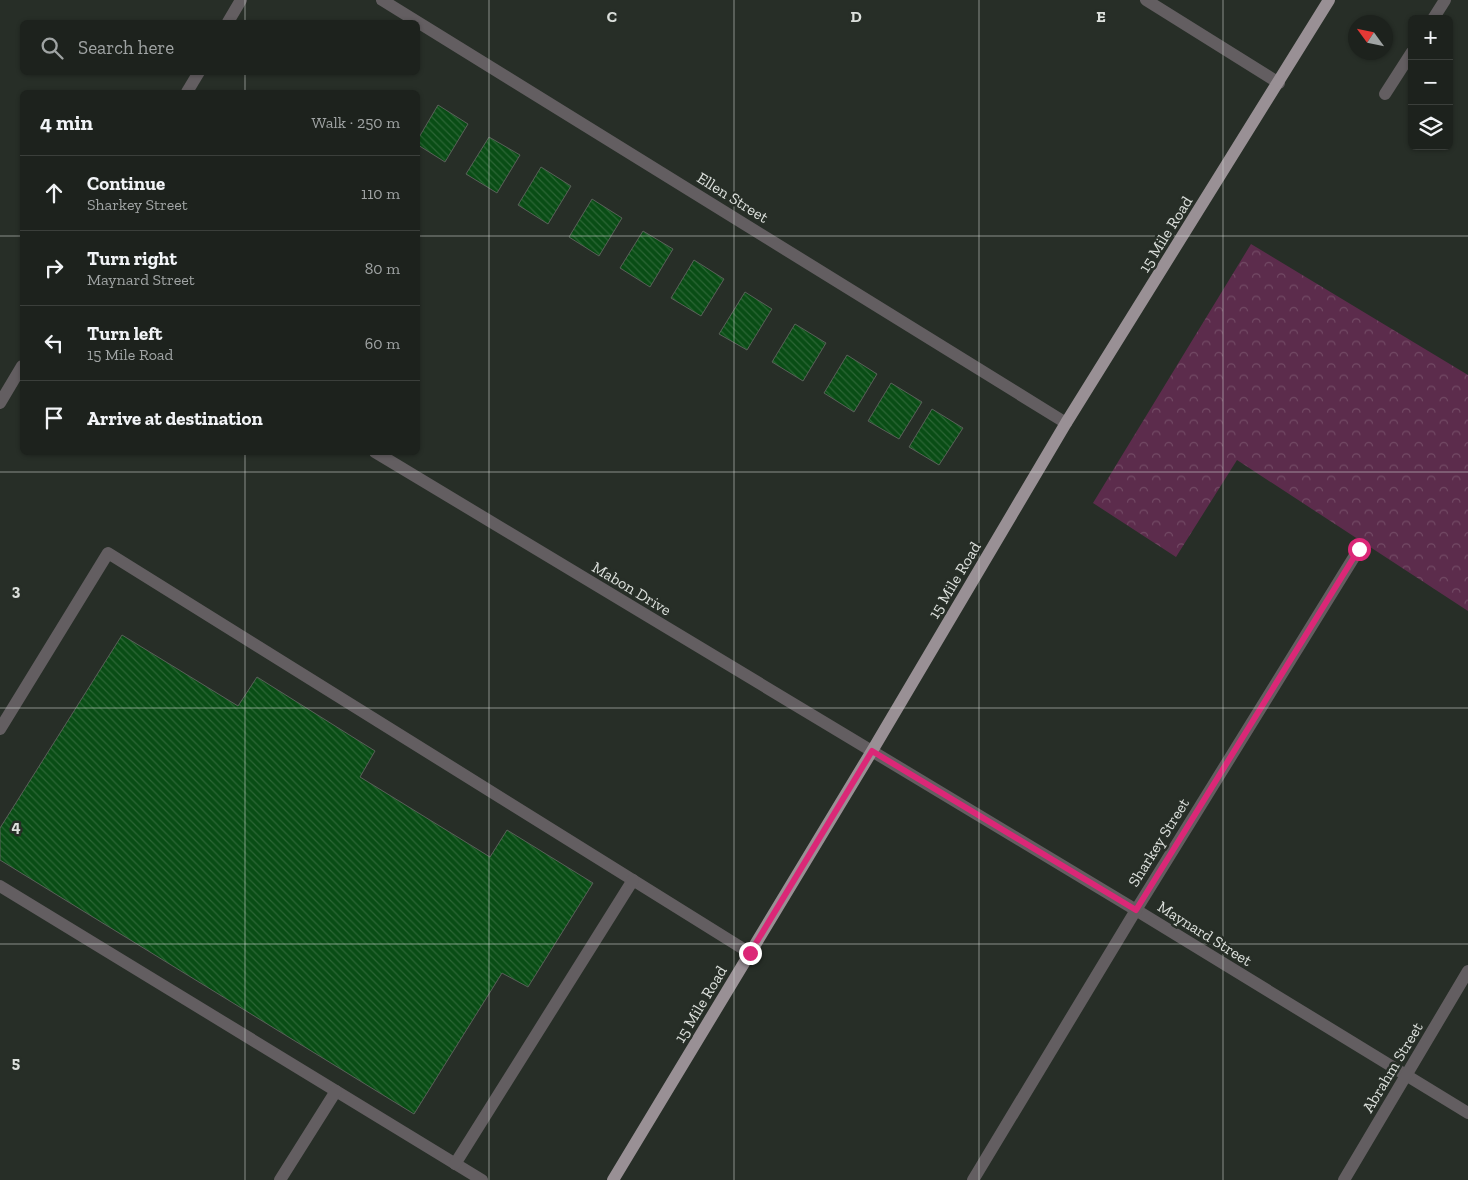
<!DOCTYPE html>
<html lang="en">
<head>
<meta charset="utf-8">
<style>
	:root { --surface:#1d221d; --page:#2a2f2a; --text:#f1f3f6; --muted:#a0a4a4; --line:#3b3f3b }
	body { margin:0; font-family:"Zilla Slab",serif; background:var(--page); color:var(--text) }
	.controls { position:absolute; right:15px; top:15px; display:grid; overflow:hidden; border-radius:8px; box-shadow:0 1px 4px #0004 }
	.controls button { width:45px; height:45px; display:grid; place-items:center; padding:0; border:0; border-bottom:1px solid var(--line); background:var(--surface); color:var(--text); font:25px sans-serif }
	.compass { position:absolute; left:1348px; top:15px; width:45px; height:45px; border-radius:50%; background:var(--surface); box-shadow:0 1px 4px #0004; rotate:303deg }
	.stop { position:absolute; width:15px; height:15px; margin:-11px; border:4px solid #db2777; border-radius:50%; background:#fff }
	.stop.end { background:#db2777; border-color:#fff; box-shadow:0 1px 5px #0008 }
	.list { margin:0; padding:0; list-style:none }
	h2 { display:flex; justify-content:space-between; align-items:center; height:65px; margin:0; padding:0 20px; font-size:21px }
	h2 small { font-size:16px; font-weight:400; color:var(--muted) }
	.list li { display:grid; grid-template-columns:32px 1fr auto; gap:15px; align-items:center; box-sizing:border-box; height:75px; padding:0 20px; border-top:1px solid var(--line) }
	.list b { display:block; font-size:19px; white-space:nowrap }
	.list p { margin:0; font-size:16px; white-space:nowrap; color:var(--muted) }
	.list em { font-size:16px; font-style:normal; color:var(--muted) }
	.icon { flex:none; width:28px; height:28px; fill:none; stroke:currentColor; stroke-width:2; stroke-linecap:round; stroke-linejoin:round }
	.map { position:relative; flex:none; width:1468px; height:1180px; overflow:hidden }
	.search { position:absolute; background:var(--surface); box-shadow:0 1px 4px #0004; left:20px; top:20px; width:400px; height:55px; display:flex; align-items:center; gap:12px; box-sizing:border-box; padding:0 18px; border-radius:8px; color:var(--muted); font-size:19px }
	.panel { position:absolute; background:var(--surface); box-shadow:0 1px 4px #0004; left:20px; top:90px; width:400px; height:365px; border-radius:8px }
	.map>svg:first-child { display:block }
	.forest { fill:url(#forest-crowns) }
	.building { fill:url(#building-back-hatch); stroke:#596059 }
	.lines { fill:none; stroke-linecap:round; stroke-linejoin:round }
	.minor { stroke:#635e61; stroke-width:12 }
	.major { stroke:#999095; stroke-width:12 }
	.route { stroke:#db2777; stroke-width:6 }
	.grid { fill:none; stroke:#dce0dc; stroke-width:1; stroke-opacity:0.55 }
	.labels { text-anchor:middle; stroke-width:5; stroke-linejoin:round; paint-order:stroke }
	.street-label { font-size:16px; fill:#dce0dc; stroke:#272e27 }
	.grid-label { font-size:16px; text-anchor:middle; font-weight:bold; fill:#dce0dc; stroke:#272e27; stroke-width:5; stroke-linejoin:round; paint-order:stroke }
</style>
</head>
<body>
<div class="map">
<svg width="1468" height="1180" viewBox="0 0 1468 1180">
	<defs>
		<pattern id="forest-crowns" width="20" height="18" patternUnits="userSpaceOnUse" patternTransform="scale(1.25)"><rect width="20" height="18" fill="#5c2c4c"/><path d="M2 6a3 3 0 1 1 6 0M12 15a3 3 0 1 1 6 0" fill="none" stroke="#734a65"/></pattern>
		<pattern id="building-back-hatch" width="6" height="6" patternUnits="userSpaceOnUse" patternTransform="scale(1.25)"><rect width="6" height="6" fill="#094d15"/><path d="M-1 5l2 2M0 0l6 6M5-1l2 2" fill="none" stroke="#2c6636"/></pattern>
	</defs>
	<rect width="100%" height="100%" fill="#272e27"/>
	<path class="forest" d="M1251,244l217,131v236l-231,-151 -61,97 -83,-54z"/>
	<g class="building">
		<path d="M438,105l30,19 -23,38 -27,-17v-6z"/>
		<path d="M489,137l31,18 -23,38 -31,-19z"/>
		<path d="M541,167l30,19 -23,38 -30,-19z"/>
		<path d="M592,199l30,19 -23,38 -30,-19z"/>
		<path d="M643,231l30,18 -23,38 -30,-19z"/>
		<path d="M694,260l30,19 -23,37 -30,-18z"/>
		<path d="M745,292l27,17 -25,41 -28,-16z"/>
		<path d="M795,324l31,19 -23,38 -31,-19z"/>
		<path d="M847,355l30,19 -23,38 -30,-19z"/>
		<path d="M891,383l31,19 -23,37 -31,-18z"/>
		<path d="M932,409l31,19 -24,37 -30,-18z"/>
		<path d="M122,635l116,71 19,-29 118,74 -15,26 130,80 17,-27 86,53 -65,104 -26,-14 -88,141 -414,-254v-32z"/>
	</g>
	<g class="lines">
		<g class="minor">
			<path d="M382,0l684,423"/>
			<path d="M1146,0l133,83"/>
			<path d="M1433,19l12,-19"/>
			<path d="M228,22l13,-22"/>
			<path d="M187,92l12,-20"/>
			<path d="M1385,94l27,-42"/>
			<path d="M0,403l22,-37"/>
			<path d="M375,452l761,458 332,203"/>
			<path d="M0,729l108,-176 642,400"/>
			<path d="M0,886l482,294"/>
			<path d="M455,1164l178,-284"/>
			<path d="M280,1180l56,-89"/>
			<path d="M973,1180l163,-270 223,-361"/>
			<path d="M1344,1180l124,-209"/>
		</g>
		<path class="major" d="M613,1180l259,-429 194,-328 263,-423"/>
	</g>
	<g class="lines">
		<path class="route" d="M750,953l122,-202 264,159 223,-361"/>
	</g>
	<path class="grid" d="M245,0v22M489,0v1180M734,0v1180M979,0v1180M1223,0v1180M245,72v20M0,236h22M418,236h1050M245,452v728M0,472h1468M0,708h1468M0,944h1468"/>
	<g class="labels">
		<g class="street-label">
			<text transform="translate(733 197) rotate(32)" y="6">Ellen Street</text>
			<text transform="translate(1165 234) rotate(-58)" y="6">15 Mile Road</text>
			<text transform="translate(954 580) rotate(-59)" y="6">15 Mile Road</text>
			<text transform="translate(632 588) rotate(31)" y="6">Mabon Drive</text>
			<text transform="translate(1158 842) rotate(-58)" y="6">Sharkey Street</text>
			<text transform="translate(1205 933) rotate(32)" y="6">Maynard Street</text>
			<text transform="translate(700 1004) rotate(-59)" y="6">15 Mile Road</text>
			<text transform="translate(1392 1067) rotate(-59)" y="6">Abrahm Street</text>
		</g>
	</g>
	<g class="grid-label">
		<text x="612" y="22">C</text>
		<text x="856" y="22">D</text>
		<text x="1101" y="22">E</text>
		<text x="16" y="596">3</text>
		<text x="16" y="832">4</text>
		<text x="16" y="1068">5</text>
	</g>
</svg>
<div class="controls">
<button>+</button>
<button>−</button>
<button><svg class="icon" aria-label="layers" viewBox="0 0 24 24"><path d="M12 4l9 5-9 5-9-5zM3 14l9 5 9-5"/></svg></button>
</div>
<svg class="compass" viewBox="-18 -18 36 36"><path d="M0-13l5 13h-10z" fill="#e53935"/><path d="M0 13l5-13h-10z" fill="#a0a4a4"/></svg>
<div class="stop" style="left:1359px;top:549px"></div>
<div class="stop end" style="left:750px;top:953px"></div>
<div class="search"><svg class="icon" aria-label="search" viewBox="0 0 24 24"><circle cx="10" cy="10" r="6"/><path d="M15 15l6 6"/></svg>Search here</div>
<section class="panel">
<h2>4 min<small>Walk · 250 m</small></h2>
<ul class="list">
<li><svg class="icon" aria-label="ahead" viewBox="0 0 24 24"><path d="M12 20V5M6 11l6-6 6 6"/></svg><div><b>Continue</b><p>Sharkey Street</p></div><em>110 m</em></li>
<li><svg class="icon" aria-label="right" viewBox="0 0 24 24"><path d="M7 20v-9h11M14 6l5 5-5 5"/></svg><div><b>Turn right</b><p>Maynard Street</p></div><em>80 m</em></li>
<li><svg class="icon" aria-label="left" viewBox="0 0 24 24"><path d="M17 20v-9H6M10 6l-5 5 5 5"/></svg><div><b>Turn left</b><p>15 Mile Road</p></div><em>60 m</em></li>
<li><svg class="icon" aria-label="arrive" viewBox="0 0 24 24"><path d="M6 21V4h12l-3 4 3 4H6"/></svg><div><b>Arrive at destination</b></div></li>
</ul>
</section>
</div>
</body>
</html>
